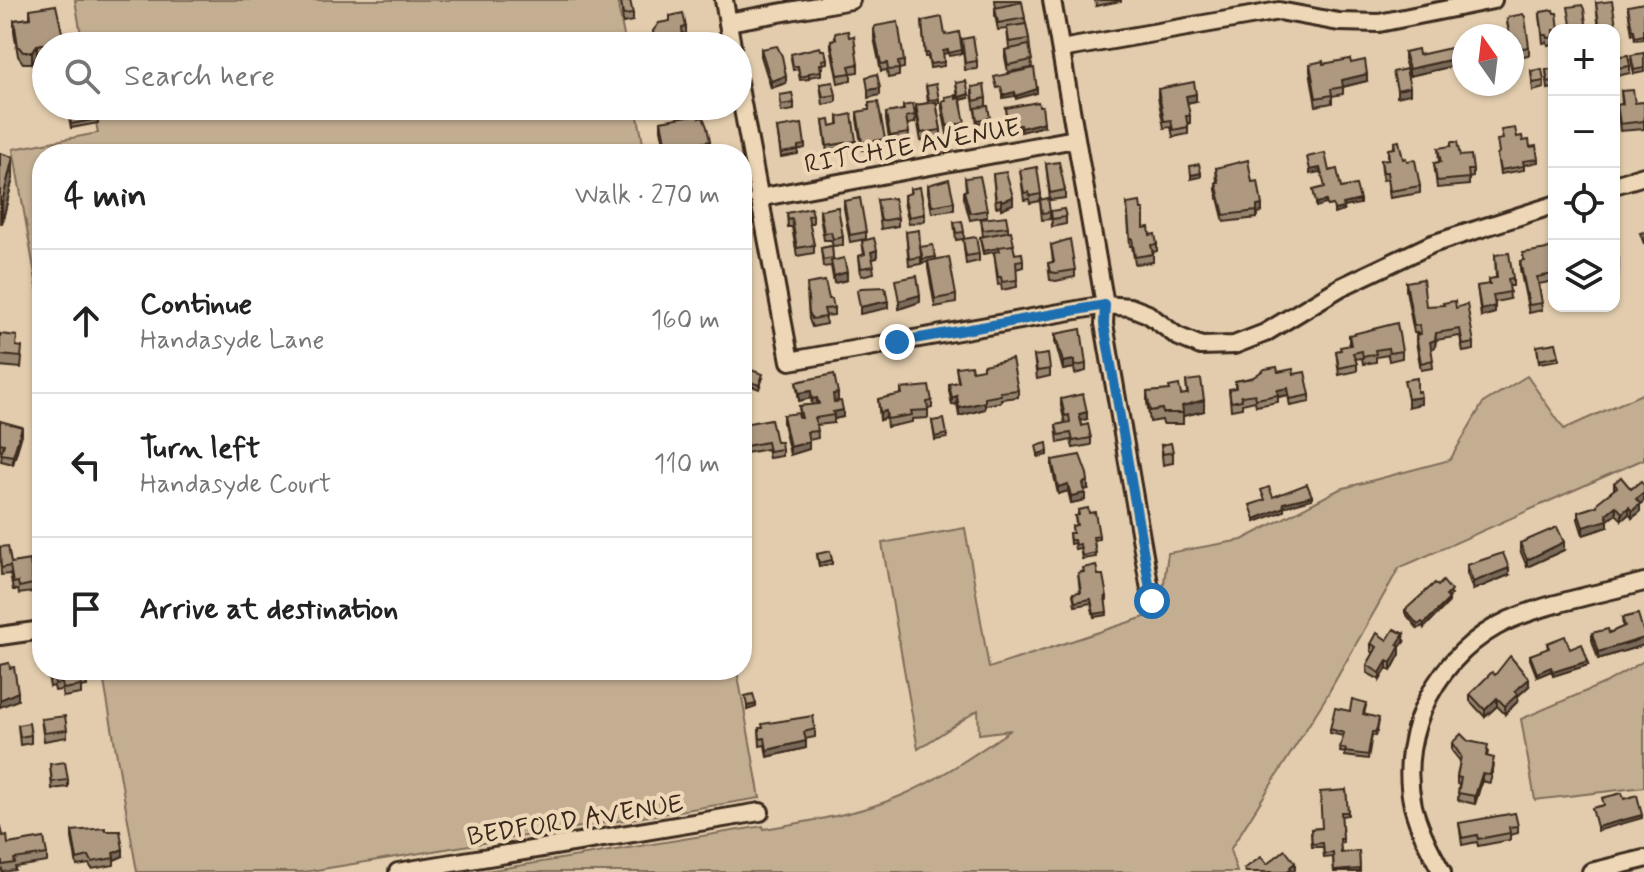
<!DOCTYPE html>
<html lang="en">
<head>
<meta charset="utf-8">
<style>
	:root { --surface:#fff; --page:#f2f2f2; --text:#222; --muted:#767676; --line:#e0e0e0 }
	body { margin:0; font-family:Mynerve,sans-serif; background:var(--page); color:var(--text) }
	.controls { position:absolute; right:24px; top:24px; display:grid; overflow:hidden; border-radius:16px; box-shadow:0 2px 6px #0004 }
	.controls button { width:72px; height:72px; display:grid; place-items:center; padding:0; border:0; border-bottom:2px solid var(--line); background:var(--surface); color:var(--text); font:40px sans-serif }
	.compass { position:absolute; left:1452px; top:24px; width:72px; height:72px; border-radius:50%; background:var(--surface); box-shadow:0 2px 6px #0004; rotate:346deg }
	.stop { position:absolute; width:24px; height:24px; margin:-18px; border:6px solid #1f6fb2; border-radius:50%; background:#fff }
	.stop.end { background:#1f6fb2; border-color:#fff; box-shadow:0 2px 8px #0008 }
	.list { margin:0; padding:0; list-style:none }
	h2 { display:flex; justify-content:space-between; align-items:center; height:104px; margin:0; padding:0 32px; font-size:34px }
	h2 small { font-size:26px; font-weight:400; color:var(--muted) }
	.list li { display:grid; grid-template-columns:52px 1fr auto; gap:24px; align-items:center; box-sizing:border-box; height:144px; padding:0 32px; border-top:2px solid var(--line) }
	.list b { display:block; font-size:30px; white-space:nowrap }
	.list p { margin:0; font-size:26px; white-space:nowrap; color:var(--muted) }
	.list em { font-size:26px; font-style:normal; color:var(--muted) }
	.icon { flex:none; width:44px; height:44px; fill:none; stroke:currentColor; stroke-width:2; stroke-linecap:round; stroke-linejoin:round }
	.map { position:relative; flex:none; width:1644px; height:872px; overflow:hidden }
	.search { position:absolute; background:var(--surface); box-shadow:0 2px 6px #0004; left:32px; top:32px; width:720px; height:88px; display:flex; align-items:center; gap:20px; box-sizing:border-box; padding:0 28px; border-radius:44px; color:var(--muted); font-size:30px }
	.panel { position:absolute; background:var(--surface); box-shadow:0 2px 6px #0004; left:32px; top:144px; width:720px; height:536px; border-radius:32px }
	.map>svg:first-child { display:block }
	.green { fill:#c3ae92; stroke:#7f6c58; stroke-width:2 }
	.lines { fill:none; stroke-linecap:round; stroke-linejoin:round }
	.minor-casing { stroke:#3b2a1e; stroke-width:22 }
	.minor { stroke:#edd7b6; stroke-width:16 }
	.wall { fill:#96846e; stroke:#3b2a1e; stroke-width:2 }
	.shaded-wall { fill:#7a6b5a; stroke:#3b2a1e; stroke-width:2 }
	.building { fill:#ae9980; stroke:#3b2a1e; stroke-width:2 }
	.route { stroke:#1f6fb2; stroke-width:10 }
	.labels { text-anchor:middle; stroke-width:8; stroke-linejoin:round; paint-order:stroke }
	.street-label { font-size:26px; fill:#3b2a1e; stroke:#edd7b6 }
</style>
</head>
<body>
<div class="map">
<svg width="1644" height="872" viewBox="0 0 1644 872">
	<rect width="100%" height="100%" fill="#e2ccad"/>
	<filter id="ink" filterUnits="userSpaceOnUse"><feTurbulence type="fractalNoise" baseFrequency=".0125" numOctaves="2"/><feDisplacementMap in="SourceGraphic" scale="16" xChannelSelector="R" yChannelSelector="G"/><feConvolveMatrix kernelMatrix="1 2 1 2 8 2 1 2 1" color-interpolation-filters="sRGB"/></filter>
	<g filter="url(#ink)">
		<g class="green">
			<path d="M75,0h542l9,46h-543z"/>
			<path d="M93,106h543l9,48h-603v161l-29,-166 85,-16z"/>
			<path d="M1527,376l37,53 80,-36v66l-245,109 -74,131 -95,151 7,22h-757l283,-46 1,3c46,-8 91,-14 134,-32 41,-17 77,-43 113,-67l-32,4 -1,-24 -60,39 -36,-206 83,-15 24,140 171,-56 8,-59 74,-13 98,-51 110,-29 33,-57z"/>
			<path d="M1644,661v126l-109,13 -14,-81 84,-36z"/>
			<path d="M102,670h635l23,128 -456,74h-167z"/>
		</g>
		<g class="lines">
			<g class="minor-casing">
				<g id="minor">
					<path d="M724,0l8,46"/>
					<path d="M1052,0l53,305 -1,19 48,277"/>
					<path d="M728,22l123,-22"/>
					<path d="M1061,49l218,-38 60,11 40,1 114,-23"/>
					<path d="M738,82l52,279 315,-56 25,2 18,7 29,22 24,10 33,-1 31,-12 76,-46 91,-43 122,-39"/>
					<path d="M1614,185l30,-9"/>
					<path d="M758,198l317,-59"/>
					<path d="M0,636l42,-6"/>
					<path d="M398,872l362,-60"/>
					<path d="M1442,872c-12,-21 -23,-42 -29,-66 -17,-75 27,-155 96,-186 42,-18 91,-26 135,-38"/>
					<path d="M1591,872l53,-13"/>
				</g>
			</g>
			<use href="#minor" class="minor"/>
		</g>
		<g class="wall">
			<path d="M995,0h26l8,39 3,29 -24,4 -3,-15v-7l4,-1 -2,-20 -9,1 -3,-15v-7h1z"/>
			<path d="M1095,0h26v1l-25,5z"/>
			<path d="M621,2l12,12v7l-10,2z"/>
			<path d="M1596,3l21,28v7h-3v-8h-15z"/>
			<path d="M1644,3v36l-9,1 -1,-6h-2l-4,-25z"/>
			<path d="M30,9l16,37v19h-2l-1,-10 -6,1 -5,7h-9l-5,-7 -4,-25v-11l16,-2z"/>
			<path d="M1540,15l14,15v14l-6,1 -1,-3 -4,1z"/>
			<path d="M670,16l16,11v7l-3,1v8l-15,3h-13l-2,-15 17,-10z"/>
			<path d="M922,21l23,14 17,15v4l-13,2 -1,-3 -5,1 1,12 -14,2 -2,-11h-3z"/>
			<path d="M1507,21l22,26v8l-12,2 -1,-9 -4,1v-13h-3z"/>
			<path d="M874,30l30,31v7l-5,1v7l-11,2 -1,-8 -6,1 -7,-33z"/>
			<path d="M835,33l14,4 9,27v8l-7,1v7l-13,3 -7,-36v-7l4,-1z"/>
			<path d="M962,39l15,22v8l-12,1z"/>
			<path d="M761,49l25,34 -15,5 -10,-32z"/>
			<path d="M821,50l6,9v4l-4,1v4h-2v7l-12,2v2l-9,1 -2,-11 -5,1 -2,-12z"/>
			<path d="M1404,52l15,3 39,10 -49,11 -5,-17z"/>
			<path d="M1644,53v19l-10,2 -3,-15z"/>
			<path d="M1615,57l15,9v7l-13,3z"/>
			<path d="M1351,63l16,18 -24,6v7l-11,2v7l-16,3 -6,-35v-7z"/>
			<path d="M1554,68v20l-6,1 -2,-19z"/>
			<path d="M1531,71l13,10v7l-11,3z"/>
			<path d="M956,83l13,15 -8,2 4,30 -18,4 -5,-25v-8h3v-4l13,2z"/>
			<path d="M820,84l16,11v7l-13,3z"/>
			<path d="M926,86l13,13v4h-3l5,27v7l-20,4 -5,-28v-8l12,-2z"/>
			<path d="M972,87l14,11v8l4,15 -13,2 -5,-29z"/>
			<path d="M1158,89l38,12 -9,2 3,13v7h-2v11l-15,3 -2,-10 -7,1 -6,-31z"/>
			<path d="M1621,91l14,12 9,-1v27l-24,2 -3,-26 5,-1z"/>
			<path d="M780,95l14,8v7l-13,2z"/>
			<path d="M67,106h28l3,17 -27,5z"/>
			<path d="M669,106h33v1l-32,6z"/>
			<path d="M903,106l12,9v8l-7,1 1,16 -19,4 -4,-24v-7l17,-3z"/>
			<path d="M1006,108l38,18 -23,6v-4l-12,3z"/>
			<path d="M869,110l16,29v7l-23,4 -5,-31v-7z"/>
			<path d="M838,117l18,24v7l-29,5 -4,-32 8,5 7,-1z"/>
			<path d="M699,118l11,23v8l-26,5h-18l-5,-25v-8z"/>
			<path d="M777,128l28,17v3l-7,2v4l-17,3z"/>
			<path d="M1517,137l13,10 8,12v3l-14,3v5l-24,4 -3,-19z"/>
			<path d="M1394,142l9,17 4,2 13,25v7l-30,5 -3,-19 -4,1 -2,-20 7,-1v-10l6,-1z"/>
			<path d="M1438,148l22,8 13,14v7l-4,1v7l-32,3 -3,-25 5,-1z"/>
			<path d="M0,153l13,25 -11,45h-2z"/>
			<path d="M1046,164l19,26v8l-15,2z"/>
			<path d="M1216,168l36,14 10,30 -5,1v5l-33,4 -8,-32v-7h1z"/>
			<path d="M1020,170l21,24v6l9,12v7l-8,1 -2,-19 -10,2 -1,-4 -5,1z"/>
			<path d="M993,174l20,30 -12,5v-3l-5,1z"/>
			<path d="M965,178l22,32v7l-17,3 -6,-22v-7h2z"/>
			<path d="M928,185l26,17v8l-22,3 -4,-21z"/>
			<path d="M910,189l15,25v7l-16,3 -5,-22v-7l6,-1z"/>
			<path d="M877,200l21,18v8l-17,3z"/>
			<path d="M844,201l22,31v7l-16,3 -6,-34z"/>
			<path d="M1127,204l30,40v7l-4,1v10l-18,2 -3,-18h-2z"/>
			<path d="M820,210l23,27v8l-10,1 -2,-6h-7l-4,-23z"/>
			<path d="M1051,211l15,6v7l-14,3z"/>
			<path d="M787,213l26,2v8h-4l5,22v8l-17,3 -5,-29h-4z"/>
			<path d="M981,219l27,8v4l7,23 8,6v7l-7,2 1,18 -15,3 -1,-6 -3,1 -4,-33 -11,2 -3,-14v-3l3,-1z"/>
			<path d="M954,222l10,10v7l15,15v7l-13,3 -3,-25 -7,1z"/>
			<path d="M906,232l14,15 16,10v3l20,35v8l-21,4 -7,-39v-6l-5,1 -2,-7v8l-12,2z"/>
			<path d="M1614,239l5,26 -1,15 -4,1z"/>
			<path d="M862,241l15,17 -5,1 2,14 -13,3 -2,-20 5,-1z"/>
			<path d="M1051,245l24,25v7l-19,4 -6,-1 -2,-17 5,-1z"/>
			<path d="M832,246l1,15 14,19 -13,3 -3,-17 -8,1 -2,-19z"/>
			<path d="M1554,251v30l-15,3 3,26 -13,3 -9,-44v-8h3v-8z"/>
			<path d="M1495,255l18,23v8h-4l1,13 -15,3v11l-14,4 -4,-31 12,-1v-6l7,-1z"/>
			<path d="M1406,282l20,24 30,2 18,35v7l-11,2 -3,-16 -24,4 -1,7 -4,2 2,19 -12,2 -5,-28v-7l4,-1 -1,-1h-5l-8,-43z"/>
			<path d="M807,292l22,7 5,9v7l-9,1 1,8 -14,3 -3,-8z"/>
			<path d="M0,334l17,12 5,12 -1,10 -21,-2z"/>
			<path d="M1055,334l31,30v7l-11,3 -1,-6 -11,2 -8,-29z"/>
			<path d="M1349,335l53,16v7l-13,3 -1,-6 -12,2v5l-13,2 -1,-6 -7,1 2,5v7l-18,4 -3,-24 4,-1 9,-5z"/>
			<path d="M1537,346l22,10v4l-20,3z"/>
			<path d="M1034,356l16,13v7l-13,3z"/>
			<path d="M956,367l16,4 46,19v7l-17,2v3l-16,3v4l-26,7 -2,-12 -5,1 -3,-14v-7l9,-2z"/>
			<path d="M1278,372l16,2 16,21v7l-20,4 -2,-11 -10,2v5l-22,4 -1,-5 -13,3v4l-11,2 -2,-21 6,-1v-7z"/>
			<path d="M763,378l-4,11 -12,-5v-3z"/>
			<path d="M1186,381l18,30 -21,5v8h-20l-1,-4 -12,2 -3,-20v-10l34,3 6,-1z"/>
			<path d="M796,382l42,19h-4l9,16 -9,2v4l-17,2 1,13 -9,2v9l-19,6 -7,-32v-8l17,3 -1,-12 13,-1 -1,-7 -12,3z"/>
			<path d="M901,389l31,12v7l-4,1v9l-16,1v3l-25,5 -1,-9 -6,2 -2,-21 23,-4z"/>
			<path d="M1061,399l26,20 -6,2 1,5 9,12v7l-18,3 -2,-8 -13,3 -2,-18 9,-2 -4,-17z"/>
			<path d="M0,421l22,13 -9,30 -12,-3 1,-10h-2z"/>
			<path d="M932,421l15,13v4l-12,2z"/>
			<path d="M743,424l39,25v7l-13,2 -2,-9 -21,4z"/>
			<path d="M1161,445l12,7v11l-10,2z"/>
			<path d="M1052,460l36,29 -4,1 1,10 -14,3 -3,-12 -10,3 -6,-27z"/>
			<path d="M1614,483l17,6 13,-4v16l-4,3v8l-8,6 -3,-4 -7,6 -6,-6 -8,6v7l-25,8 -5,-16v-7l19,-6 17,-16z"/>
			<path d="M1078,513h11l10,23v3l-5,1 2,17 -14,2 -2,-11 -5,1 -1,-6 -4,1 -1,-11h4l-1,-7 4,-1 -1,-9h3z"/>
			<path d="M1520,543l44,7 -37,17 -7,-17z"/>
			<path d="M0,547l11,16 22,21v8l-14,2 -1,-4h-5l-3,-16 -9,1z"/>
			<path d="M817,554l15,6v4l-13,3z"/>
			<path d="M1467,565l42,10 -36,15 -6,-17z"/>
			<path d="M1084,571l14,4 9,22v3l-2,1 2,14 -13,2 -3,-14 -16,3 -2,-13 7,-1 -2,-19z"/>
			<path d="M1438,586l13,9 -3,3 1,4 -25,26 -2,-2 -4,3 -13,-16v-3z"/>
			<path d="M1622,618l22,16v11l-46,14 -6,-19v-7h17l14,-6z"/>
			<path d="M1404,642l-4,5v7l-9,17 -4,-3 -7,12 -13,-7v-8l7,-12 -3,-2v-7z"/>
			<path d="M1547,643l23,6 18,16 -35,11 -2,-5 -14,6 -7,-18v-4l18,-6z"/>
			<path d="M47,670h38l2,16 -6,1v7l-18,3 -1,-7 -7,1 -1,-5 -4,1z"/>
			<path d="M1495,675l34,11 -11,10v5l-13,13 -8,-8 -12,11 -15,-16v-7z"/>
			<path d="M1366,706l-2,8 15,7 -2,11 -2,4 -3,-1 -4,24 -23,-3v-3l-5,-1 3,-16 -13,-3v-4l20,-18z"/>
			<path d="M41,719l26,11v7l-23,4z"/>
			<path d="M18,725l13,10v8l-11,2z"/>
			<path d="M759,728l56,1v8l-10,2 1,9 -39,9 -2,-12 -5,1z"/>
			<path d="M1468,741l20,11 -1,4 7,9 -4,18 -8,-2 -7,23 -17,-4 1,-15 -2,-1v-7l3,-16 -8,-10v-8z"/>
			<path d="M50,764l18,16v7l-16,2z"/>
			<path d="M1346,790l2,25 -7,1 2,27h-3l1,10 18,-2 1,21h-26l-1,-15 -9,1 -1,-11h-11l-1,-18 11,-1z"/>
			<path d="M1459,823l59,3v7l-8,2v5l-32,6 -1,-4 -15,3z"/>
			<path d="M0,826l3,10 5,8 39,10v8l-32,5v3l-13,2v-3l-2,1z"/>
			<path d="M72,831h33l18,25 -9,4v5l-22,4 -3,-5 -12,2 -5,-28z"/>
		</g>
		<g class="shaded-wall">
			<path d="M37,45v11l-5,7v-11z"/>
			<path d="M1458,58v7l-49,11v-7z"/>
			<path d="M1367,74v7l-25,6v-7z"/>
			<path d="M786,76v7l-15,5v-7z"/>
			<path d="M1410,87v7l-13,3v-7z"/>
			<path d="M880,88v7l-12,3v-8z"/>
			<path d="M1037,89v4l-21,6v-3z"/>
			<path d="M1015,92v4l-12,2v-3z"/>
			<path d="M969,94v4l-10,2v-3z"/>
			<path d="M1196,94v7l-10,2v-7z"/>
			<path d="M1044,122v4l-23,6v-4z"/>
			<path d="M13,157v21l-11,45v-21z"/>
			<path d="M1320,168v4l-10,2v-4z"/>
			<path d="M1201,173v4l-10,2v-4z"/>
			<path d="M1013,197v7l-12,5v-8z"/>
			<path d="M1360,200v4l-17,3v-3z"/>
			<path d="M1326,201v3l-10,3v-4z"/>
			<path d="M1262,205v7l-5,1v-7z"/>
			<path d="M1344,208v3l-10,3v-4z"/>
			<path d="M877,250v8l-6,1v-7z"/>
			<path d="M847,272v8l-13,3v-7z"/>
			<path d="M920,295v7l-21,7v-8z"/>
			<path d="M888,301v7l-28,6v-7z"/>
			<path d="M1495,306v7l-14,4v-7z"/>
			<path d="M1436,333l-1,14 -5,3v-8z"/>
			<path d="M1074,360v8l-11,2v-8z"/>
			<path d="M1288,388v7l-10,2 -1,-7z"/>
			<path d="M811,391v7l-12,3v-8z"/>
			<path d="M838,393v8l-5,1v-8z"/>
			<path d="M957,396v8l-5,1v-7z"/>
			<path d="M1421,397v7l-13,3v-8z"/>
			<path d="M817,398v7l-5,1v-7z"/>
			<path d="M1204,400v11l-21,5 -1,-10z"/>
			<path d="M985,402v7l-26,7v-8z"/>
			<path d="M843,410v7l-9,2 -1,-7z"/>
			<path d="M886,411v7l-6,2v-8z"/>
			<path d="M1087,412v7l-8,2v-7z"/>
			<path d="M22,427v7l-9,30v-8z"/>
			<path d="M809,442v7l-19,6v-8z"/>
			<path d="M1048,451v4l-10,2v-3z"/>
			<path d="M1088,481v8l-5,1v-7z"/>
			<path d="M1068,484v7l-10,3v-7z"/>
			<path d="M1085,493v7l-14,3v-7z"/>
			<path d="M1644,493v8l-8,6v-8z"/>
			<path d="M1312,496v3l-29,8v-4z"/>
			<path d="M1640,504v8l-8,6v-7z"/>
			<path d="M1616,506v8l-8,6v7l-25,8v-8l23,-13z"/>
			<path d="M1284,507v4l-29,11v-3z"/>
			<path d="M1629,507v7l-7,6v-7z"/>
			<path d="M1564,542v8l-37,17v-7z"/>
			<path d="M1509,568v7l-36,15v-8z"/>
			<path d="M1449,599v3l-25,26v-4z"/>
			<path d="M1404,634v8l-4,5v7l-9,17v-8l6,-18z"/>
			<path d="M1644,638v7l-46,14v-7z"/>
			<path d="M1387,661v7l-7,12v-7z"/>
			<path d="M1588,661v4l-35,11v-4z"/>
			<path d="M1551,667v4l-14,6v-4z"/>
			<path d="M1529,679v7l-11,10v5l-13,13v-8l10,-15z"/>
			<path d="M18,692v8l-18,7v-7z"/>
			<path d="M1497,698v8l-12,11v-7z"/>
			<path d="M756,704v3l-9,3v-4z"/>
			<path d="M806,741v7l-39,9v-7z"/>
			<path d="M1482,774v7l-7,23v-8z"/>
			<path d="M1642,815v3l-45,13v-4z"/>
			<path d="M123,849v7l-9,4 -1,-7z"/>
			<path d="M1295,863v7l-3,2h-5l3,-5z"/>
		</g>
		<g class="building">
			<path d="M630,0l3,14 -10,1 -2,-13z"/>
			<path d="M1612,1l5,30 -17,-1 -4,-27z"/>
			<path d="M1022,2l3,16 -27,5 -3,-15z"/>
			<path d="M1644,3v32l-9,2 -1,-7h-2l-4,-24z"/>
			<path d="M56,5l9,41h-19v8h-2l-1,-10 -6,1 -5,7h-9l-5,-6 -4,-26 17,-2 -1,-9z"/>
			<path d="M1582,5l2,4 3,21h-15l-4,-23z"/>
			<path d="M1553,10l1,3h3l2,17h-5v7l-6,1 -1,-3h-4l-3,-20 1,-3z"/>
			<path d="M683,13l3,14 -4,1 1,8 -28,5 -2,-10 6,-8 11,-2v-5z"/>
			<path d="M1523,14l2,3 4,30 -12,2 -1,-8h-4v-5h-2l-3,-15 2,-4z"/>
			<path d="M942,17l3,18 14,-3 3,18 -13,3 -1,-3 -5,1 1,11 -14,2 -2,-11h-3l-3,-32z"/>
			<path d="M898,22l6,39 -6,1 1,7 -11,1 -1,-7 -6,1 -7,-34 1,-4z"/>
			<path d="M1026,24l3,15 -20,3 -2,-15z"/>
			<path d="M848,31l1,6 5,-1 4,28 -9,2 2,7 -13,2 -7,-35 5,-1 -1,-6z"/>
			<path d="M1483,32l1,4h-16v-1z"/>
			<path d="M973,37l4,24 -12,2 -3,-24z"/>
			<path d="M1029,45l3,15 -24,5 -3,-15z"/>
			<path d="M777,46l5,10 4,20 -15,5 -10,-32z"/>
			<path d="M820,47l1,3h4l2,9 -5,1 1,4h-3l1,7 -12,2v2l-9,2 -2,-11h-5l-2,-12z"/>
			<path d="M1455,47l3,11 -49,11 -5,-17 14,-3 1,6z"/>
			<path d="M1644,53v15l-10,2 -3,-15z"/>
			<path d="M1628,55l2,11 -13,2 -2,-11z"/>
			<path d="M1350,59l1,4 14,-3 2,14 -25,6 1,7 -12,2 1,6 -16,3 -6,-34 13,-3v3z"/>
			<path d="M1034,68l3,21 -21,7 -1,-4 -12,3 -2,-8 -4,1 -3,-11z"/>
			<path d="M1554,68v13l-6,1 -2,-12z"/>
			<path d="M1406,69l4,18 -13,3 -4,-18z"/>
			<path d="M1542,69l2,12 -11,2 -2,-12z"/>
			<path d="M877,74l3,14 -12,2 -2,-13z"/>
			<path d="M966,81l3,13 -10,3 -3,-14z"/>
			<path d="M833,82l3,13 -13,2 -3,-13z"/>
			<path d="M1194,82l2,12 -10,2 4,20h-4l2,11 -15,3 -2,-10 -7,1 -6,-32z"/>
			<path d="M936,84l3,15 -10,1 -3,-14z"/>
			<path d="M984,85l2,13 -12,3 -2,-14z"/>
			<path d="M1633,90l2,13 9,-1v19l-24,3 -3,-19 6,-1 -2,-13z"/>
			<path d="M792,93l2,10 -13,2 -1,-10z"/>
			<path d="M956,95v4l4,-1 5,25 -18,3 -5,-25h4l-1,-4z"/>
			<path d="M878,102l7,37 -23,4 -5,-31 12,-2v-7z"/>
			<path d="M936,102l5,28 -20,3 -5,-28z"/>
			<path d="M1038,102l1,4h3l2,16 -23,6v-3l-12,2 -3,-19z"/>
			<path d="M913,104l2,11 -9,2 3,16 -19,3 -4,-23 18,-3 -1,-4z"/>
			<path d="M68,106h27l3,13 -27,5z"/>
			<path d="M988,106l2,12 -13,2 -2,-12z"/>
			<path d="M698,114l1,4 4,-1 4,10 3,14 -43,9 -6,-29z"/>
			<path d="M852,114l4,27 -29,5 -4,-25 7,-1 1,6 8,-2 -1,-7z"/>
			<path d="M802,124l3,21 -7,1v4l-17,3 -4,-25z"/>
			<path d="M1515,128l2,9 5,-1 1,5 6,-1 1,7 6,-1 2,13 -15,2 1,5 -24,4 -3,-15 2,-3 -2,-12 6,-1 -2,-9z"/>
			<path d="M1399,141l4,18 3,-1 1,3 8,-1 5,26 -30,5 -3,-19h-4l-2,-12 8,-1 -1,-10 7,-1 -1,-6z"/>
			<path d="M1451,142h6l3,14 11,-1 2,15h-5l1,8 -32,3 -3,-18 7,-1 -3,-14 13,-2z"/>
			<path d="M0,153l13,4 -11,45h-2z"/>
			<path d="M1325,153l4,18 8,-2 4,19 15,-3 4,15 -17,4 1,4 -10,2 -1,-5 -6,1 -1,-5 -10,2 -3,-13 12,-3 -5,-19 -10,2 -3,-13z"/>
			<path d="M1248,160l4,22 6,-1 4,24 -5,1v5l-33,4 -8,-32h3l-3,-15z"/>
			<path d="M1059,162l6,28 -15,3 -4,-29z"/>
			<path d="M1199,164l2,9 -10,2 -1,-9z"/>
			<path d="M1037,167l4,27 -11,2 -1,-4 -5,1 -4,-23z"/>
			<path d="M1006,172l7,25 -12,4v-2l-5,1 -3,-26z"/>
			<path d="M980,176l7,34 -17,3 -6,-22 3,-1 -2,-12z"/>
			<path d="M949,179l5,23 -22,4 -4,-21z"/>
			<path d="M920,187l5,27 -16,3 -5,-22 7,-2 -1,-4z"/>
			<path d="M860,198l6,34 -16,3 -6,-34z"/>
			<path d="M894,198l4,20 -17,3 -4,-21z"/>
			<path d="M1048,198l2,14 -8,1 -2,-13z"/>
			<path d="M1140,202l1,7h3v19l5,-1 1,8 5,-1 2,10 -6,1 2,9 -18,3 -3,-19h-2l-3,-34z"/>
			<path d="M838,207l5,30 -10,2 -2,-7 -7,1 -4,-23z"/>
			<path d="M811,208l2,7 -5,1 6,29 -17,3 -5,-29 -4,1 -1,-7z"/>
			<path d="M1064,209l2,8 -14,2 -1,-8z"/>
			<path d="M1006,216l2,11 -25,3 -2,-11z"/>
			<path d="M962,221l2,11 -8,1 -2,-11z"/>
			<path d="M919,230l2,27 -12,2 -3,-27z"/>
			<path d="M1011,231l3,14 -31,6 -3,-14z"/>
			<path d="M1644,232v12l-4,-11z"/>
			<path d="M976,237l3,17 -13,2 -3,-17z"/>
			<path d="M874,238l3,12 -6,2 3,14 -13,2 -2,-12 6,-2 -3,-13z"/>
			<path d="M1070,239l5,31 -19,3 -6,-1 -2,-9 6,-1 -3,-17z"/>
			<path d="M1614,239l5,26h-3l2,8h-4z"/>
			<path d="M933,245l3,12 -13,2 -3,-12z"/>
			<path d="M1013,245l2,9 7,-1 1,7 -7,1 1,19 -15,2 -1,-5h-3l-4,-25 5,-1 -1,-4z"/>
			<path d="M832,246l1,12 -10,2 -2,-12z"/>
			<path d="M1553,248l1,26 -17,3 5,26 -13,2 -9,-44 4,-1 -1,-7z"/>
			<path d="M1509,253l4,25 -5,1 2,13 -17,3 2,11 -14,4 -4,-24 13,-2 -1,-5 8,-1 -2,-23z"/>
			<path d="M949,257l7,38 -21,4 -7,-38z"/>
			<path d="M844,258l3,14 -13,4 -3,-15z"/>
			<path d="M917,276l3,19 -21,6 -4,-21z"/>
			<path d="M1423,279l3,27 18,-1 -1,-2 12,-2 1,7 11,-4 7,39 -11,2 -3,-16 -24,4 -1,7 -5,2 3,18 -12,3 -5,-28 5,-1 -2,-9 -5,1 -8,-44z"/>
			<path d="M825,281l4,18h3l2,9 -10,1 2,8 -14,2 -3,-7 -2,-28z"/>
			<path d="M885,287l3,14 -28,6 -3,-16 4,-3z"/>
			<path d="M1397,323l5,28 -13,2 -1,-5 -13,2 1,4 -13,3 -1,-6 -9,2 4,11 -18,4 -3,-17 5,-1 -1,-3 11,-2 -2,-10z"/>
			<path d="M1081,329l5,35 -11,2 -1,-6 -11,2 -8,-28z"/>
			<path d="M0,334l17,2 -1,10 6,1 -1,10 -21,-2z"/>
			<path d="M1556,343l3,13 -20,4 -2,-14z"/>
			<path d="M1048,354l2,15 -13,2 -3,-15z"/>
			<path d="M1012,359l6,31 -18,2 1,3 -16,3v4l-26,6 -2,-12 -5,2 -3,-14 10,-2 -3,-15 15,-2 1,6 11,-2v-4z"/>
			<path d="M1277,367l1,5 15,-3 1,5 11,-2 5,23 -20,4 -2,-11 -11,2 1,5 -22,4 -1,-5 -14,2 1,4 -11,2 -2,-13 7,-1 -1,-7 17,-3 13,-9z"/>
			<path d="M751,370l12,4 -4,11 -12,-4z"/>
			<path d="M834,374l4,19 -5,1 1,8 7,-1 2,9 -10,2 1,3 -19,3 3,13 -11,1 2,10 -19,5 -7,-32 15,-2 1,5h3l-3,-12 20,-2 -2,-6 -5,1 -1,-8 -12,2 -3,-11z"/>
			<path d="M1417,378v14l3,-1 1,6 -13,2 -4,-19z"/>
			<path d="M1201,379l3,21 -22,6 1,7h-20l-1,-4 -12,2 -3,-19 23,-2 -1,-3 10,-2 2,10 7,-1 -2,-13z"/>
			<path d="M929,386l3,15 -5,1 1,8 -17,1 1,4 -25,4 -1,-8 -6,1 -2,-13 24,-5 -1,-5z"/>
			<path d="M1083,394l4,18 -8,2 3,12 6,-2 3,14 -18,3 -2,-8 -13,2 -2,-10 14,-3 -1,-7 -4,1 -4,-17z"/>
			<path d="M771,419l5,23h5l1,7 -13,2 -2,-9 -21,4 -3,-22z"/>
			<path d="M944,419l3,15 -12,3 -3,-16z"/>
			<path d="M0,421l22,6 -9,29 -12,-2 3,-10 -4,-1z"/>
			<path d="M1047,443l1,8 -10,3 -2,-8z"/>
			<path d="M1171,443l2,9 -10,2 -2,-9z"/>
			<path d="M1080,455l7,19 1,7 -5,2 2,10 -14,3 -3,-12 -10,3 -6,-27z"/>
			<path d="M1621,477l10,12 10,-8 3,4v8l-8,6 4,5 -8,7 -3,-4 -7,6 -6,-7 -10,8 2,6 -25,7 -5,-15 19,-6 1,-4 19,-15 -3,-4z"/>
			<path d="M1307,484l5,12 -29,7 1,4 -29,12 -5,-14 15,-5 -4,-10 8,-3 4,10z"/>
			<path d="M1088,508l1,5 6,-1 4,24 -6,1 3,16 -14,3 -2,-12 -5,1 -1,-5h-4l-1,-7h4l-1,-7 5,-1 -2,-9 4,-1 -1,-5z"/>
			<path d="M42,523v18l-4,1 -4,-18z"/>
			<path d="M1557,527l7,15 -37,18 -7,-17z"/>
			<path d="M8,546l3,17 19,-3 3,24 -14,3 -1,-5 -5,1 -3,-17 -9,2 -1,-21z"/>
			<path d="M830,551l2,9 -13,3 -2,-9z"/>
			<path d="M1503,553l6,15 -36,14 -6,-17z"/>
			<path d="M1096,565l2,10h5l4,22h-2l2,15 -13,2 -3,-15 -16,3 -2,-9 8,-1 -3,-19 6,-1 -1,-4z"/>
			<path d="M1443,581l8,10 -5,5 3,3 -25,25 -2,-2 -4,3 -13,-15 30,-27 3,3z"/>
			<path d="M1638,614l6,20v4l-46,14 -6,-19 16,-4 1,4 16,-7 -3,-8z"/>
			<path d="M1394,629l10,5 -7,11 3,1 -9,17 -4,-2 -7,12 -13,-8 10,-18 -6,-3 6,-11 10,7z"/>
			<path d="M1565,636l5,13 12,-5 6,17 -35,11 -2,-5 -14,6 -7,-18 19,-7 -2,-5z"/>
			<path d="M1510,656l19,23 -14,12 3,3 -13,12 -8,-8 -12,12 -15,-16 22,-22 3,3z"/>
			<path d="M9,663l1,5 4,-1 4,25 -18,8v-35z"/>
			<path d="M48,670h37l2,9 -7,1 1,6 -18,3 -1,-6 -7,1 -1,-5 -4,1z"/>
			<path d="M753,694l3,10 -9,2 -2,-10z"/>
			<path d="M1352,699l14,4 -3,11 16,4 -2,10 -2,4h-3l-4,23 -23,-3 1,-3 -6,-1 4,-15 -14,-4 5,-21 15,3z"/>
			<path d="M65,716l2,14 -23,3 -3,-14z"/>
			<path d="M813,716l2,13 -11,3 2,9 -39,9 -2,-12 -5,1 -1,-11h4l-1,-4z"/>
			<path d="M29,723l2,12 -11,2 -2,-12z"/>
			<path d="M1461,734l7,7 20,4 -2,11 8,2 -4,17 -8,-1 -7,22 -17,-3 3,-15 -4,-1 4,-21 -9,-13z"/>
			<path d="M65,762l3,18 -16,2 -2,-18z"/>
			<path d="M1346,790l2,22h-7l2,27h-3l1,14 18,-2 1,18 -26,2 -1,-18 -9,1 -1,-11 -11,1 -1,-15 11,-1 -2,-36z"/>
			<path d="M1622,793l2,6 13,-4 5,20 -45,12 -5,-19 12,-3 -2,-7z"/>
			<path d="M1515,813l3,13 -9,1 1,6 -32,6 -1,-4 -15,3 -3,-15z"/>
			<path d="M0,826h1l2,10 4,-1 1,9 36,-6 3,16 -33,5 1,4 -13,2v-3h-2z"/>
			<path d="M105,828v3h15l3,18 -10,4 1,5 -22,4 -3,-6 -12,3 -5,-28z"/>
			<path d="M1285,850l10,13 -5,4 1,2 -4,3h-41l-2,-3 17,-12 6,7z"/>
		</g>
	</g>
	<g class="lines" filter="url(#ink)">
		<path class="route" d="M897,342l208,-37 -1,19 48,277"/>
	</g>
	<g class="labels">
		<g class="street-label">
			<text transform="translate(912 145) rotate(-10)" y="9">RITCHIE AVENUE</text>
			<text transform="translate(575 819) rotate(-9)" y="9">BEDFORD AVENUE</text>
		</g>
	</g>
</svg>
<div class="controls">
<button>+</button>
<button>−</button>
<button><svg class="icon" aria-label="locate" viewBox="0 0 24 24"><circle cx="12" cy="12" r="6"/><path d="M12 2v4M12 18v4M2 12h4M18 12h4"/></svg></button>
<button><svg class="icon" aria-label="layers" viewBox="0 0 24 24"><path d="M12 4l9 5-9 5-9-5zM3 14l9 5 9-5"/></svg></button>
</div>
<svg class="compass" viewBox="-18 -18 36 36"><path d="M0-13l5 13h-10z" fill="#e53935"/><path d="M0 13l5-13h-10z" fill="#767676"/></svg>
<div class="stop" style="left:1152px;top:601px"></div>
<div class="stop end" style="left:897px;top:342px"></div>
<div class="search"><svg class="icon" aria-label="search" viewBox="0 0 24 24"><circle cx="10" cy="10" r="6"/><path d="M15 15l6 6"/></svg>Search here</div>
<section class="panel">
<h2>4 min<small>Walk · 270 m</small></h2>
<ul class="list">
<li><svg class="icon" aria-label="ahead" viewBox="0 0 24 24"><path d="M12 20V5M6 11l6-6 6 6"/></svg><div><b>Continue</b><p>Handasyde Lane</p></div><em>160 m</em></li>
<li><svg class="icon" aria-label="left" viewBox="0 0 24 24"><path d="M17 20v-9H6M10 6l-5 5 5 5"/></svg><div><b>Turn left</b><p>Handasyde Court</p></div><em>110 m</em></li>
<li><svg class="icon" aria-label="arrive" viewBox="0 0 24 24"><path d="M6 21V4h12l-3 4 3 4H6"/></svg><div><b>Arrive at destination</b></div></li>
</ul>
</section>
</div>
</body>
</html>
